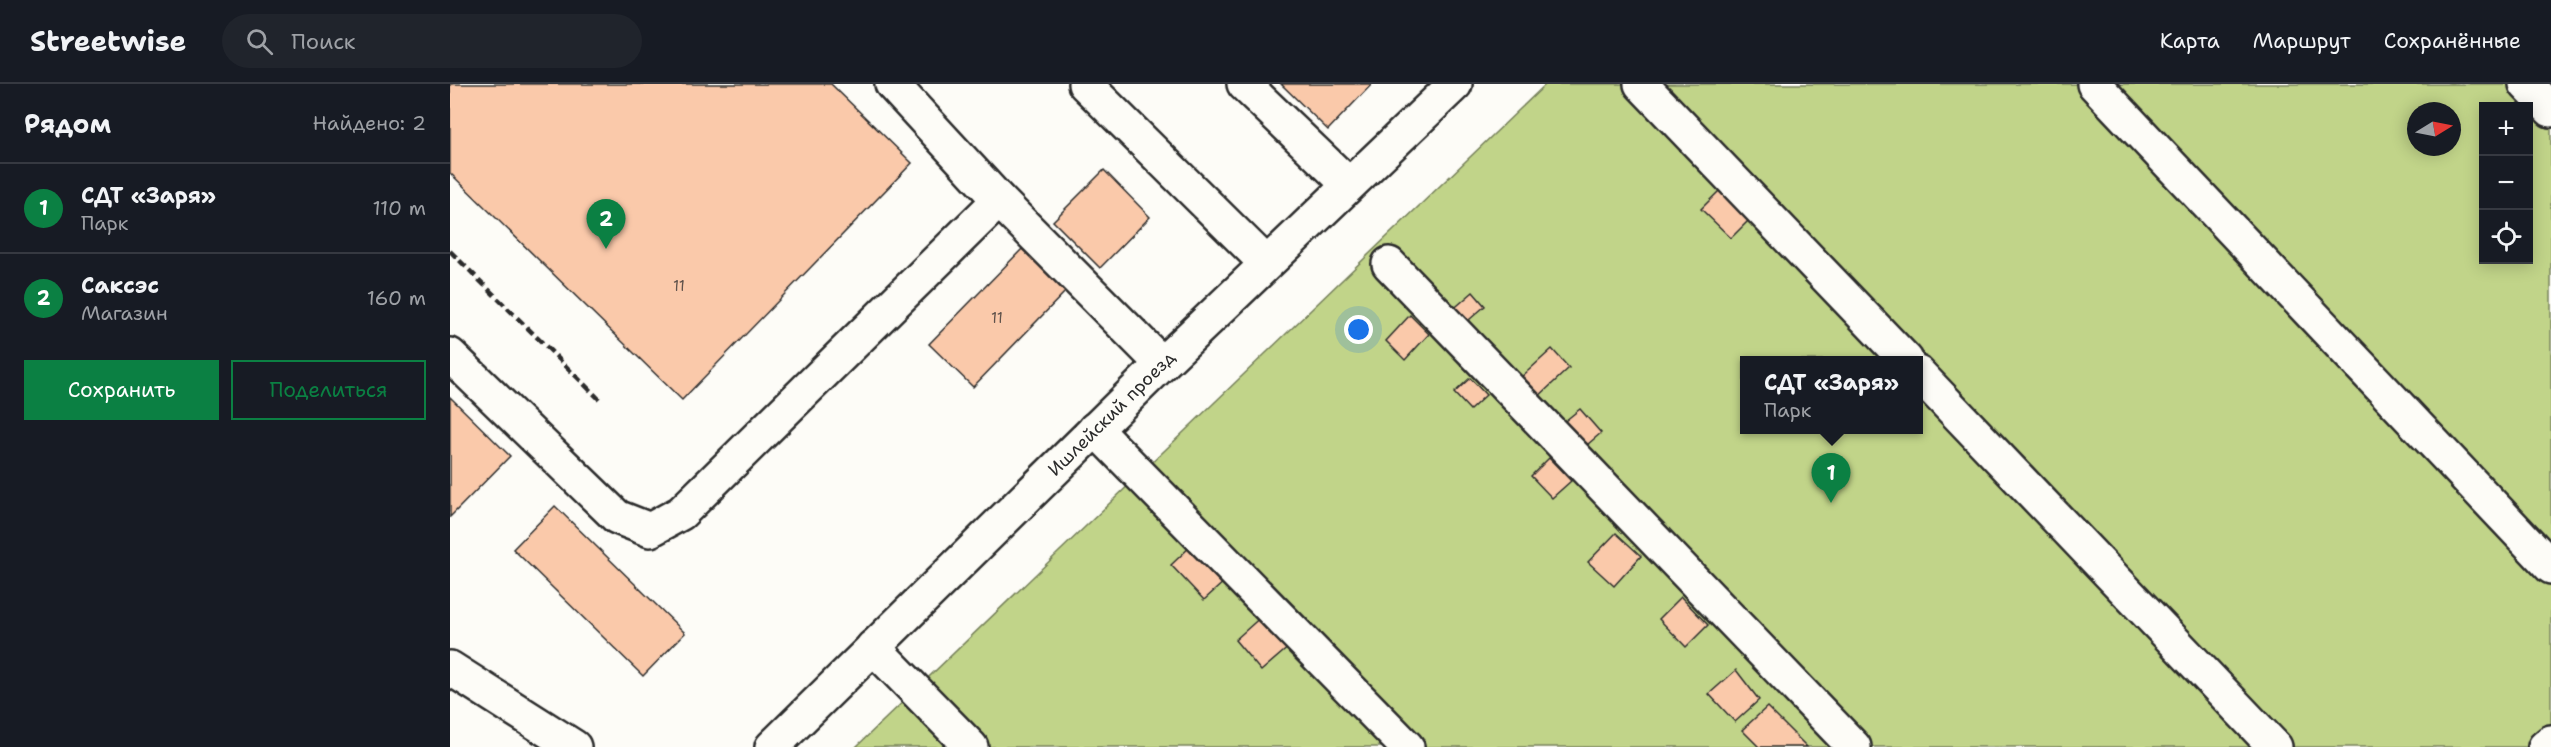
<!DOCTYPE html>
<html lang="ru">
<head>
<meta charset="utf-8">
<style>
	:root { --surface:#171b24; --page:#20242c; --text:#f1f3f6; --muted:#9ea1a6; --line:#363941; --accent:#0b8043 }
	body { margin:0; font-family:"Shantell Sans",sans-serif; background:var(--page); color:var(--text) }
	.controls { position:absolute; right:18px; top:18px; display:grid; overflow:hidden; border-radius:0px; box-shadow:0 3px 15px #0003 }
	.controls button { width:54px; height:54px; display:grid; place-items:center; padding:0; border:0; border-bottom:2px solid var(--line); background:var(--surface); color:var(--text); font:30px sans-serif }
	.compass { position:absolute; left:1957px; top:18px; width:54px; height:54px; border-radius:50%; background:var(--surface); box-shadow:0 3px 15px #0003; rotate:80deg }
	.you { position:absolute; left:909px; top:246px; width:21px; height:21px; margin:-15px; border:4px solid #fff; border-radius:50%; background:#1a73e8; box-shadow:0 0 0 9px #1a73e833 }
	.badge { display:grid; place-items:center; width:39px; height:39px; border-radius:50%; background:var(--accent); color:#fff; font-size:20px; font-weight:700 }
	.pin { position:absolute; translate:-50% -50px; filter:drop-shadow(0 2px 3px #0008) }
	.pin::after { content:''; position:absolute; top:32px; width:21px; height:18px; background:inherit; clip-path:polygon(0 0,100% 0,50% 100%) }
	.popup { position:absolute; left:1290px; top:272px; width:183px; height:78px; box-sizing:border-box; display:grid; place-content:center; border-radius:0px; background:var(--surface); filter:drop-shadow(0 2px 4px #0005); font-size:20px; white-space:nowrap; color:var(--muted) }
	.popup b { font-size:22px; color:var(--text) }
	.popup::after { content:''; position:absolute; left:50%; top:100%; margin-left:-12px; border:12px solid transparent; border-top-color:var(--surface) }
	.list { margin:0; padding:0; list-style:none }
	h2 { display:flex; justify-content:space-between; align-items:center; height:78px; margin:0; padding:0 24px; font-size:26px }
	h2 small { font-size:20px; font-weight:400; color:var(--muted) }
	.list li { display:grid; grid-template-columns:39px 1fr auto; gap:18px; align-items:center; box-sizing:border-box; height:90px; padding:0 24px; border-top:2px solid var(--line) }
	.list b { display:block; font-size:22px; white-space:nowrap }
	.list p { margin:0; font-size:20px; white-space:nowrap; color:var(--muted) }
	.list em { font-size:20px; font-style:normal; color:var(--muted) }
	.actions { display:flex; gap:12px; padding:18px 24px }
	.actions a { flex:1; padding:14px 0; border:2px solid var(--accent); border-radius:0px; text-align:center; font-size:21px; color:var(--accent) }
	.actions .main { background:var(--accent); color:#fff }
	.icon { flex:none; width:33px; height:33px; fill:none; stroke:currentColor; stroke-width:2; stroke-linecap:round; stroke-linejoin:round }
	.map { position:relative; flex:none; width:2101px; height:663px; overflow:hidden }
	header { display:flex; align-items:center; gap:36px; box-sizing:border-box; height:84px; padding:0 30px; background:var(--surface); border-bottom:2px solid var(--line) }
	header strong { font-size:28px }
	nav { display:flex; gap:33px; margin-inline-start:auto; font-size:21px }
	.search { width:420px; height:54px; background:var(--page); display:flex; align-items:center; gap:15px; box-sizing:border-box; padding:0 21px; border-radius:33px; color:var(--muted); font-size:22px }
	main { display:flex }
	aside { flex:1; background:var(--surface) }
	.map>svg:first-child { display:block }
	.green { fill:#c1d489; stroke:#76805a; stroke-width:1.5; fill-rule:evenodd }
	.building { fill:#fac9aa; stroke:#2b2b2b; stroke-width:1.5 }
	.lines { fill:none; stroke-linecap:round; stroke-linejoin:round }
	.minor-casing { stroke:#2b2b2b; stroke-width:38 }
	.minor { stroke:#fdfcf7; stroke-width:33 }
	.rail { stroke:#2b2b2b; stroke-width:4.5; stroke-dasharray:9 4.5; stroke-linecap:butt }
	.labels { text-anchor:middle; stroke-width:5; stroke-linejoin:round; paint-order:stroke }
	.number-label { font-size:15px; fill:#5f524b }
	.street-label { font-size:18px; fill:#2b2b2b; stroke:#fdfcf7 }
</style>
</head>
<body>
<header>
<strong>Streetwise</strong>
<div class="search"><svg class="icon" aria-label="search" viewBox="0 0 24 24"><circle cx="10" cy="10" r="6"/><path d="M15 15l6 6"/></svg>Поиск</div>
<nav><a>Карта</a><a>Маршрут</a><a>Сохранённые</a></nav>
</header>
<main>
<aside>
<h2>Рядом<small>Найдено: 2</small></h2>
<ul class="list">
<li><span class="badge">1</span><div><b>СДТ «Заря»</b><p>Парк</p></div><em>110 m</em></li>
<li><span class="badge">2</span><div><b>Саксэс</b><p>Магазин</p></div><em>160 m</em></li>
</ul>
<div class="actions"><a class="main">Сохранить</a><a>Поделиться</a></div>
</aside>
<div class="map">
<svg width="2101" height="663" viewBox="0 0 2101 663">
	<rect width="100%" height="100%" fill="#fdfcf7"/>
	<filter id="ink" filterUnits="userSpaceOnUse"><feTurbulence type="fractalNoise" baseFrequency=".0167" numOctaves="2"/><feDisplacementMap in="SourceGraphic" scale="12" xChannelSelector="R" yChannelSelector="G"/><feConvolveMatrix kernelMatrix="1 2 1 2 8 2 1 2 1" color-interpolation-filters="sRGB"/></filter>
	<g filter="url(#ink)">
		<path class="green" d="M1096,0h1005v663h-1695zM2034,22h44v154h-44zM1966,27h36v36h-36zM1294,276h174v70h-174z"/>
		<g class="building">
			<path d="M0,0h381l81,79 -230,237 -232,-227z"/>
			<path d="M831,0h91l-44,46z"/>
			<path d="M654,86l46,47 -50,51 -47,-47z"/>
			<path d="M1271,105l29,30 -19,19 -30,-29z"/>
			<path d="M572,165l44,42 -93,96 -44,-43z"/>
			<path d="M1023,208l12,14 -23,20 -12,-14z"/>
			<path d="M960,231l19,19 -24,26 -19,-19z"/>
			<path d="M1102,265l17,19 -33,31 -18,-19z"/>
			<path d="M1020,294l16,17 -16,15 -16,-17z"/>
			<path d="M0,313l60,59 -60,61z"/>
			<path d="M1130,325l21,24 -20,17 -21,-25z"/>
			<path d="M1099,374l22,23 -19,17 -21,-22z"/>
			<path d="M105,422l130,127 -42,43 -130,-127z"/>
			<path d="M1166,449l25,23 -27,30 -26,-24z"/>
			<path d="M743,460l33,36 -22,20 -33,-35z"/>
			<path d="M1231,513l27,28 -22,22 -27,-28z"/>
			<path d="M813,531l27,31 -29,25 -26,-31z"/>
			<path d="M1286,586l23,30 -24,22 -26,-28z"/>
			<path d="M1317,623l40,40h-48l-17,-17z"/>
		</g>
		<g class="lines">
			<g class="minor-casing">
				<g id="minor">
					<path d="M442,0l107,116 163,164"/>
					<path d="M635,0l181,179"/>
					<path d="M794,0l104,100"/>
					<path d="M1191,0l265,276"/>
					<path d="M1644,0l457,483"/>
					<path d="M2076,0l25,26"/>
					<path d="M939,180l465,483"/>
					<path d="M0,271l167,162 33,13 31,-17 318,-313"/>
					<path d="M1468,289l357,374"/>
					<path d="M645,345l312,318"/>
					<path d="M423,563l98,100"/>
					<path d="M0,584l124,79"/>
					<path id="s1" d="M322,663l390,-383 293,-280"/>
					<path d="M2095,663l6,-5"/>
				</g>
			</g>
			<use href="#minor" class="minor"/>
			<path class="rail" d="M0,167l149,148"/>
		</g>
	</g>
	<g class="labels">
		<g class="number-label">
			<text x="229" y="207">11</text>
			<text x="547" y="239">11</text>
		</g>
		<g class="street-label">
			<text dy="6" stroke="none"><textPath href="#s1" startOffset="476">Ишлейский проезд</textPath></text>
		</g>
	</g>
</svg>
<div class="controls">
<button>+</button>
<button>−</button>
<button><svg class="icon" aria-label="locate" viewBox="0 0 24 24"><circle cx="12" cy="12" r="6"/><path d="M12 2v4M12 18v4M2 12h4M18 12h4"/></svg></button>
</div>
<svg class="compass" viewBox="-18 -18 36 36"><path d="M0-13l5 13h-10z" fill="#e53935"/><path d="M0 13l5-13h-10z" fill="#9ea1a6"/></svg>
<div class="you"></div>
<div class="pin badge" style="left:1381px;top:419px">1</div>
<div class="popup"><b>СДТ «Заря»</b>Парк</div>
<div class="pin badge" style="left:156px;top:165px">2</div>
</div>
</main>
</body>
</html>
